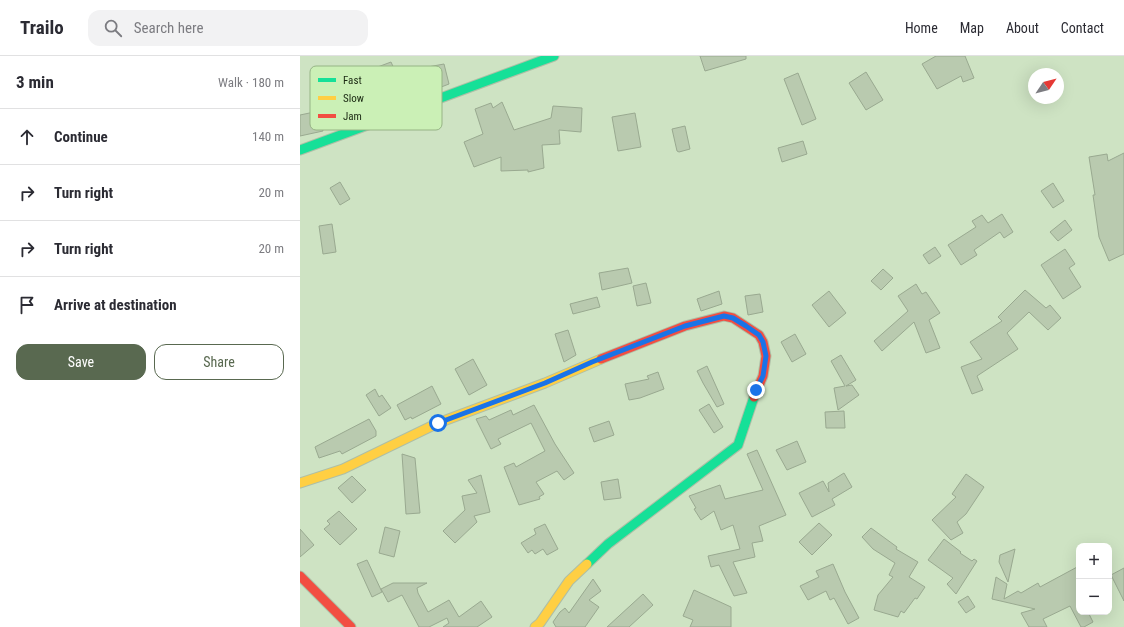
<!DOCTYPE html>
<html lang="en">
<head>
<meta charset="utf-8">
<style>
	:root { --surface:#fff; --page:#f2f2f3; --text:#2b2b33; --muted:#7c7c81; --line:#e1e1e2; --accent:#596950 }
	body { margin:0; font-family:"Roboto Condensed",sans-serif; background:var(--page); color:var(--text) }
	.controls { position:absolute; right:12px; bottom:12px; display:grid; overflow:hidden; border-radius:8px; box-shadow:0 4px 16px #0002 }
	.controls button { width:36px; height:36px; display:grid; place-items:center; padding:0; border:0; border-bottom:1px solid var(--line); background:var(--surface); color:var(--text); font:20px sans-serif }
	.compass { position:absolute; left:728px; top:12px; width:36px; height:36px; border-radius:50%; background:var(--surface); box-shadow:0 4px 16px #0002; rotate:55deg }
	.stop { position:absolute; width:12px; height:12px; margin:-9px; border:3px solid #1a73e8; border-radius:50%; background:#fff }
	.stop.end { background:#1a73e8; border-color:#fff; box-shadow:0 1px 4px #0008 }
	.list { margin:0; padding:0; list-style:none }
	h2 { display:flex; justify-content:space-between; align-items:center; height:52px; margin:0; padding:0 16px; font-size:17px }
	h2 small { font-size:13px; font-weight:400; color:var(--muted) }
	.list li { display:grid; grid-template-columns:26px 1fr auto; gap:12px; align-items:center; box-sizing:border-box; height:56px; padding:0 16px; border-top:1px solid var(--line) }
	.list b { display:block; font-size:15px; white-space:nowrap }
	.list em { font-size:13px; font-style:normal; color:var(--muted) }
	.actions { display:flex; gap:8px; padding:12px 16px }
	.actions a { flex:1; padding:9px 0; border:1px solid var(--accent); border-radius:12px; text-align:center; font-size:14px; color:var(--accent) }
	.actions .main { background:var(--accent); color:#fff }
	.icon { flex:none; width:22px; height:22px; fill:none; stroke:currentColor; stroke-width:2; stroke-linecap:round; stroke-linejoin:round }
	.map { position:relative; flex:none; width:824px; height:571px; overflow:hidden }
	header { display:flex; align-items:center; gap:24px; box-sizing:border-box; height:56px; padding:0 20px; background:var(--surface); border-bottom:1px solid var(--line) }
	header strong { font-size:19px }
	nav { display:flex; gap:22px; margin-inline-start:auto; font-size:14px }
	.search { width:280px; height:36px; background:var(--page); display:flex; align-items:center; gap:10px; box-sizing:border-box; padding:0 14px; border-radius:12px; color:var(--muted); font-size:15px }
	main { display:flex }
	aside { flex:1; background:var(--surface) }
	.map>svg:first-child { display:block }
	.building { fill:#b9caaf; stroke:#99a990 }
	.lines { fill:none; stroke-linecap:round; stroke-linejoin:round }
	.fast-casing { stroke:#aebfa6; stroke-width:11 }
	.slow-casing { stroke:#aebfa6; stroke-width:11 }
	.jam-casing { stroke:#aebfa6; stroke-width:11 }
	.fast { stroke:#16e098; stroke-width:9 }
	.slow { stroke:#ffcf43; stroke-width:9 }
	.jam { stroke:#f24e42; stroke-width:9 }
	.route { stroke:#1a73e8; stroke-width:5 }
	.key { fill:#cbf0b6; stroke:#96b485; stroke-width:1 }
	.key-label { font-size:11px; fill:#1a2812 }
</style>
</head>
<body>
<header>
<strong>Trailo</strong>
<div class="search"><svg class="icon" aria-label="search" viewBox="0 0 24 24"><circle cx="10" cy="10" r="6"/><path d="M15 15l6 6"/></svg>Search here</div>
<nav><a>Home</a><a>Map</a><a>About</a><a>Contact</a></nav>
</header>
<main>
<aside>
<h2>3 min<small>Walk · 180 m</small></h2>
<ul class="list">
<li><svg class="icon" aria-label="ahead" viewBox="0 0 24 24"><path d="M12 20V5M6 11l6-6 6 6"/></svg><div><b>Continue</b></div><em>140 m</em></li>
<li><svg class="icon" aria-label="right" viewBox="0 0 24 24"><path d="M7 20v-9h11M14 6l5 5-5 5"/></svg><div><b>Turn right</b></div><em>20 m</em></li>
<li><svg class="icon" aria-label="right" viewBox="0 0 24 24"><path d="M7 20v-9h11M14 6l5 5-5 5"/></svg><div><b>Turn right</b></div><em>20 m</em></li>
<li><svg class="icon" aria-label="arrive" viewBox="0 0 24 24"><path d="M6 21V4h12l-3 4 3 4H6"/></svg><div><b>Arrive at destination</b></div></li>
</ul>
<div class="actions"><a class="main">Save</a><a>Share</a></div>
</aside>
<div class="map">
<svg width="824" height="571" viewBox="0 0 824 571">
	<rect width="100%" height="100%" fill="#cee3c3"/>
	<g class="building">
		<path d="M400,0h46v3l-41,12z"/>
		<path d="M636,0h29l9,22 -11,4 -2,-6 -24,13 -15,-25z"/>
		<path d="M91,6l10,22 -10,4 8,15 -15,5 -13,-22 9,-5 -5,-13z"/>
		<path d="M144,8l5,20 -26,10 -6,-25z"/>
		<path d="M566,16l17,28 -17,10 -17,-27z"/>
		<path d="M498,17l18,46 -14,6 -18,-46z"/>
		<path d="M202,46l12,28 37,-12 2,-12 29,2 -1,24 -22,-2 1,14 -18,1 2,23 -16,4v-2l-27,1v-14l-27,10 -10,-25 19,-8 -8,-25 16,-6 2,5z"/>
		<path d="M19,55l4,20 -23,5v-21z"/>
		<path d="M335,57l6,34 -23,4 -6,-34z"/>
		<path d="M385,70l5,23 -11,3 -2,-1 -5,-22z"/>
		<path d="M503,85l4,13 -25,8 -4,-14z"/>
		<path d="M824,97v101l-15,7 -10,-24 -6,-42h2l-6,-38 18,-3 1,7z"/>
		<path d="M40,126l10,17 -10,6 -10,-17z"/>
		<path d="M753,127l11,18 -11,7 -12,-17z"/>
		<path d="M702,158l11,18 -9,6 -4,-6 -26,18 3,5 -16,10 -13,-20 28,-18 -4,-6 10,-6 6,8z"/>
		<path d="M765,164l7,10 -14,11 -8,-9z"/>
		<path d="M32,168l4,28 -13,2 -4,-28z"/>
		<path d="M635,191l6,9 -12,8 -6,-9z"/>
		<path d="M765,193l10,15 -6,4 12,19 -18,12 -22,-34z"/>
		<path d="M328,212l4,15 -30,7 -3,-17z"/>
		<path d="M583,213l10,9 -12,12 -10,-9z"/>
		<path d="M346,227l5,20 -14,3 -4,-20z"/>
		<path d="M616,228l6,10 4,-2 14,21 -11,7 11,28 -14,5 -12,-31 -32,29 -8,-10 34,-30 -10,-15z"/>
		<path d="M725,234l21,18 4,-3 11,13 -13,12 -19,-18 -22,21 11,16 -41,27 6,14 -11,4 -11,-27 21,-8 -12,-17 32,-21 -4,-4z"/>
		<path d="M419,235l3,13 -21,7 -4,-12z"/>
		<path d="M529,235l17,22 -17,14 -17,-22z"/>
		<path d="M460,238l3,18 -15,3 -3,-19z"/>
		<path d="M297,241l3,10 -27,7 -3,-10z"/>
		<path d="M268,274l8,25 -12,7 -9,-28z"/>
		<path d="M495,278l11,20 -14,8 -11,-20z"/>
		<path d="M541,299l15,25 -10,6 6,-1 7,10 -21,15 -4,-22 11,-2 -14,-25z"/>
		<path d="M173,303l14,26 -18,10 -14,-26z"/>
		<path d="M407,310l17,38 -7,3 -14,-24 -6,-12z"/>
		<path d="M358,316l6,17 -24,9 -11,2 -4,-16 24,-5 -2,-3z"/>
		<path d="M132,330l9,18 -29,15 -1,-2 -6,3 -8,-15z"/>
		<path d="M75,333l4,8 3,-2 9,13 -12,8 -13,-21z"/>
		<path d="M409,348l14,23 -9,6 -15,-23z"/>
		<path d="M234,349l21,39 19,29 -10,7 -7,-9 -21,11 8,12 -5,3 1,2 -21,6 -15,-38 10,-4 2,4 29,-16 -14,-28 -33,16 3,5 -10,5 -15,-30 10,-3 3,4 22,-10 2,5z"/>
		<path d="M544,355l1,17h-19l-1,-16z"/>
		<path d="M69,363l7,12v5l-34,18 -2,-3 -21,7 -4,-11z"/>
		<path d="M309,365l5,14 -20,7 -5,-14z"/>
		<path d="M497,385l9,21 -19,8 -11,-20z"/>
		<path d="M457,394l29,65 -27,11 4,15 -11,2 3,14 -22,5 14,31 -13,3 -15,-31 -8,2 -3,-11 32,-7 -7,-24 -12,5 -7,-19 -13,9 -7,-11 2,-1 -7,-12 31,-11 5,14 38,-9 -16,-36z"/>
		<path d="M102,398l13,4 5,55 -14,1z"/>
		<path d="M544,417l8,14 -20,12 3,6 -23,12 -13,-24 24,-12 6,11 -1,-9z"/>
		<path d="M666,418l18,13 -18,27 -9,8 6,11 -12,7 -19,-20 24,-23 -4,-3z"/>
		<path d="M181,419l9,37 -16,4 3,6 -22,21 -12,-12 22,-21 -3,-14 15,-3 -9,-13z"/>
		<path d="M52,420l14,14 -14,13 -14,-15z"/>
		<path d="M318,423l3,19 -17,2 -3,-18z"/>
		<path d="M39,455l18,18 -17,16 -16,-16 6,-5 -3,-3z"/>
		<path d="M519,467l13,12 -20,20 -13,-13z"/>
		<path d="M245,468l13,25 -11,6 -4,-6 -8,5 -3,-4 -4,3 -7,-10 15,-9 -2,-5z"/>
		<path d="M85,471l15,4 -6,26 -15,-4z"/>
		<path d="M571,472l26,19 -1,2 22,13 -9,15 16,10 -8,12 -2,-1 -11,15 -3,-2 -3,6 -24,-7 4,-15 15,-18 -4,-2 6,-12 -22,-14 -11,-12z"/>
		<path d="M0,473l14,16 -14,12z"/>
		<path d="M644,483l17,13 -1,1 12,8 2,-2 3,2 -21,33 -9,-10 6,-6 -25,-18z"/>
		<path d="M715,493l-7,33 -9,-20 1,-7z"/>
		<path d="M67,504l15,32 -10,5 -15,-33z"/>
		<path d="M533,508l12,28 14,26 -11,6 -14,-26 -4,2 -4,-9 -18,9 -8,-14 19,-9 -3,-6z"/>
		<path d="M779,510v46h9l5,10 -9,5h-3l-11,-21 -27,13 4,8h-18l-8,-14 14,-4 -43,-10 4,-22 11,7 -3,15 14,-8 3,2 17,-10 2,4z"/>
		<path d="M824,512v33l-13,-26z"/>
		<path d="M293,523l8,12 -12,9 10,7 -14,20h-29l-3,-5 7,-10 5,-4 4,5z"/>
		<path d="M93,527h34l-10,5 1,5 10,19 21,-12 10,17 22,-16 11,16 -15,10h-34l6,-4 -2,-5 -18,9h-10l-17,-32 -14,7 -7,-13z"/>
		<path d="M394,534l37,17v20h-41l3,-7 -10,-4z"/>
		<path d="M343,538l10,11 -24,22h-22z"/>
		<path d="M668,540l7,11 -9,6 -8,-11z"/>
	</g>
	<g class="lines">
		<g class="fast-casing">
			<g id="fast">
				<path d="M0,94l254,-94"/>
				<path d="M287,508l21,-20 130,-99 16,-48"/>
			</g>
		</g>
		<g class="slow-casing">
			<g id="slow">
				<path d="M0,427l43,-14 95,-46 107,-40 56,-24"/>
				<path d="M235,571l5,-4 29,-42 18,-17"/>
			</g>
		</g>
		<g class="jam-casing">
			<g id="jam">
				<path d="M301,303l84,-33 39,-10 9,2 26,17 4,7 3,14 -3,20 -9,21"/>
				<path d="M0,520l51,51"/>
			</g>
		</g>
		<use href="#fast" class="fast"/>
		<use href="#slow" class="slow"/>
		<use href="#jam" class="jam"/>
	</g>
	<g class="lines">
		<path class="route" d="M138,367l107,-40 47,-21 93,-36 39,-10 9,2 13,8 13,9 4,7 3,14 -3,20 -7,14"/>
	</g>
	<rect x="10" y="10" width="132" height="64" rx="6" class="key"/>
	<rect x="18" y="22" width="18" height="4" fill="#16e098"/>
	<rect x="18" y="40" width="18" height="4" fill="#ffcf43"/>
	<rect x="18" y="58" width="18" height="4" fill="#f24e42"/>
	<g class="key-label">
		<text x="43" y="28">Fast</text>
		<text x="43" y="46">Slow</text>
		<text x="43" y="64">Jam</text>
	</g>
</svg>
<div class="controls">
<button>+</button>
<button>−</button>
</div>
<svg class="compass" viewBox="-18 -18 36 36"><path d="M0-13l5 13h-10z" fill="#e53935"/><path d="M0 13l5-13h-10z" fill="#7c7c81"/></svg>
<div class="stop" style="left:138px;top:367px"></div>
<div class="stop end" style="left:456px;top:334px"></div>
</div>
</main>
</body>
</html>
